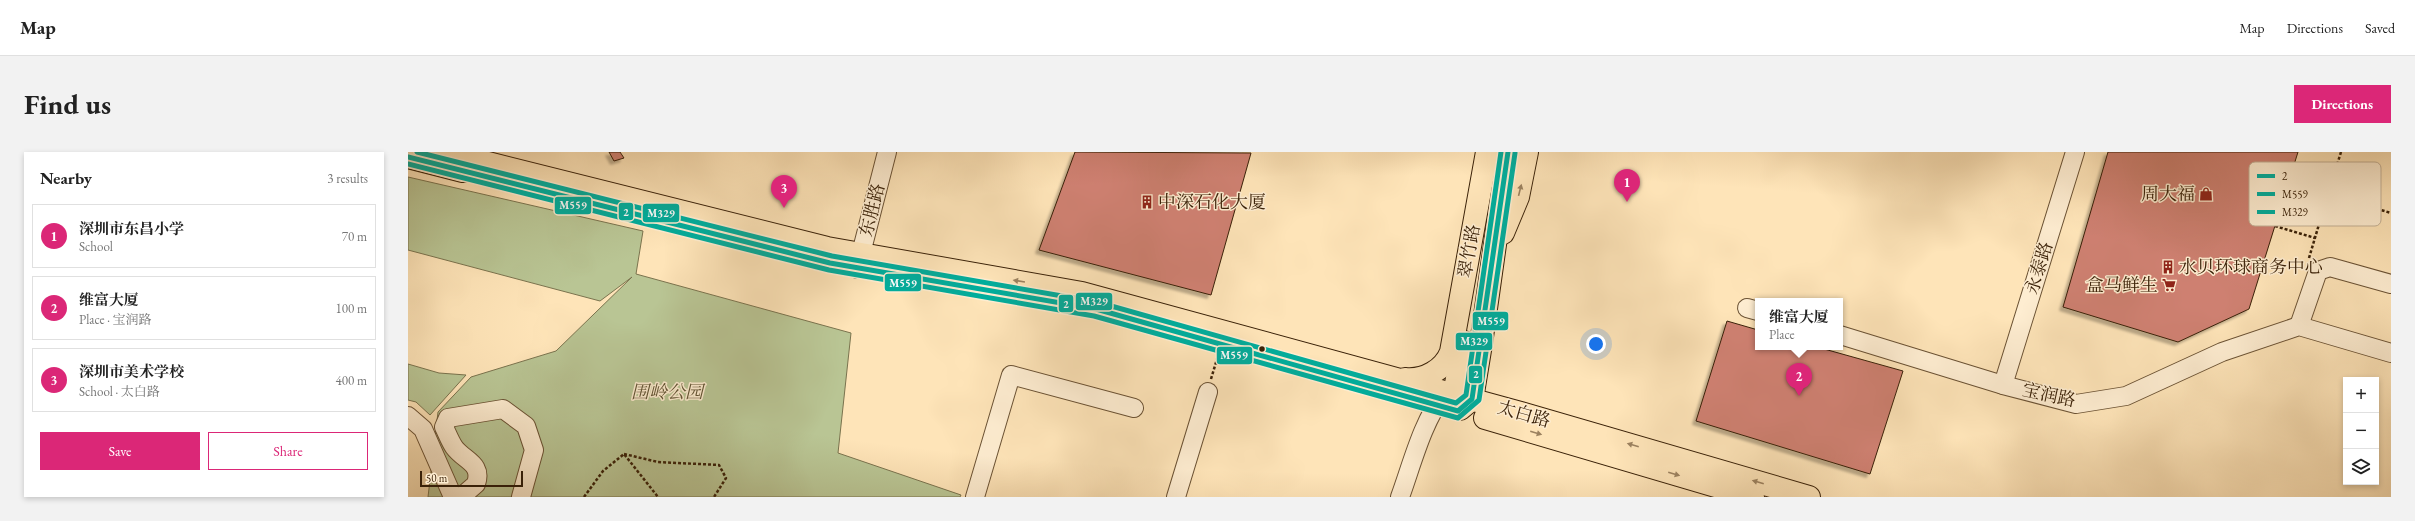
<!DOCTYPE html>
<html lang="en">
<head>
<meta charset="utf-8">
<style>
	:root { --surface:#fff; --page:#f2f2f2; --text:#222; --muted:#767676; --line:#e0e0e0; --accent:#db2777 }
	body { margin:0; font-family:"EB Garamond","Noto Serif SC",serif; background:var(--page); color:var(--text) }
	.controls { position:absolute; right:12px; bottom:12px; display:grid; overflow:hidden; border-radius:0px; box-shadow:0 2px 6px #0003 }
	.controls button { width:36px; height:36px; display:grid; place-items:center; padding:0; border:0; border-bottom:1px solid var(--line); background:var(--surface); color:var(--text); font:20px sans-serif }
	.scale { position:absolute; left:12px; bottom:10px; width:103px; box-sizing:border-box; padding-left:4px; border:2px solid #3a2108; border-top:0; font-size:11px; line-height:14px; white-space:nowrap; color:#3a2108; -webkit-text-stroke:3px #feedd1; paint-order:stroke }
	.you { position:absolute; left:1188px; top:192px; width:14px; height:14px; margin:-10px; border:3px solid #fff; border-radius:50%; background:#1a73e8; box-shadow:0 0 0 6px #1a73e833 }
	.badge { display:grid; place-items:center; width:26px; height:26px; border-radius:50%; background:var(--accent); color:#fff; font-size:13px; font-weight:700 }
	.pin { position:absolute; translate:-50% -33px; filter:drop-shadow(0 1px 2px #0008) }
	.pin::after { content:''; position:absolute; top:21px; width:14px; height:12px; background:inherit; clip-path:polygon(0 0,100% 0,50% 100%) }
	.popup { position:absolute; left:1347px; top:146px; width:88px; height:52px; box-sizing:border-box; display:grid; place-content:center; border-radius:0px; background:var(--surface); filter:drop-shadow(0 1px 3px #0005); font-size:13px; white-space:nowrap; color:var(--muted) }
	.popup b { font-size:15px; color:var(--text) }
	.popup::after { content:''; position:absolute; left:50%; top:100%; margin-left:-8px; border:8px solid transparent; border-top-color:var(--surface) }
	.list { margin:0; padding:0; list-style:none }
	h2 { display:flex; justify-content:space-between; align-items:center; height:52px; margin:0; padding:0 16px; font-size:17px }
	h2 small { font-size:13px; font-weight:400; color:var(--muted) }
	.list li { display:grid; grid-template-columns:26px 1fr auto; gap:12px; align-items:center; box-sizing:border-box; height:64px; margin:0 8px 8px; padding:0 8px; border:1px solid var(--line); border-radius:0px }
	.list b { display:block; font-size:15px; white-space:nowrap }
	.list p { margin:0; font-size:13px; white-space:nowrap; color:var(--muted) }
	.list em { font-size:13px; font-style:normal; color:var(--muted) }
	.actions { display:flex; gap:8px; padding:12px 16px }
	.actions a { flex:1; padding:9px 0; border:1px solid var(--accent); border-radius:0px; text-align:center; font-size:14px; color:var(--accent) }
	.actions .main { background:var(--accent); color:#fff }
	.icon { flex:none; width:22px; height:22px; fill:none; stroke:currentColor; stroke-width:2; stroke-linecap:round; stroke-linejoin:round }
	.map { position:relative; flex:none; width:1983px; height:345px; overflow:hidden; border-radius:0px }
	header { display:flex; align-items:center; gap:24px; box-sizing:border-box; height:56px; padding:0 20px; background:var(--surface); border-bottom:1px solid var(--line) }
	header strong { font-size:19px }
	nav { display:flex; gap:22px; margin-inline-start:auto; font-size:14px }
	.intro { display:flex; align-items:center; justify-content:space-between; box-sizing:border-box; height:96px; padding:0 24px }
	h1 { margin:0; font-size:28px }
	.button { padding:10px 18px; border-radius:0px; background:var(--accent); color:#fff; font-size:14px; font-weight:700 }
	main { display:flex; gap:24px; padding:0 24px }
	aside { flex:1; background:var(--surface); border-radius:0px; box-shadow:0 2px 6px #0003 }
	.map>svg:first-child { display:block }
	.green { fill:#b9c594; stroke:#7a734e }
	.building { fill:#ce8071; stroke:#3a2108; filter:url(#shadow) }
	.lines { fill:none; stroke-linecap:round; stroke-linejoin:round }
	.minor-casing { stroke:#6b5234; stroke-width:20 }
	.major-casing { stroke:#3a2108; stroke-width:24 }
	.path { stroke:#3a2108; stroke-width:2.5; stroke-dasharray:3 2; stroke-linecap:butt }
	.minor { stroke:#feedd1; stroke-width:18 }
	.major { stroke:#fee4b8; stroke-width:22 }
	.bus-1-casing { stroke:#feedd1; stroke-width:8 }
	.bus-2-casing { stroke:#feedd1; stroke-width:8 }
	.bus-3-casing { stroke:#feedd1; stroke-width:8 }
	.bus-1 { stroke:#01ad9c; stroke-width:5 }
	.bus-2 { stroke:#01ad9c; stroke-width:5 }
	.bus-3 { stroke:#01ad9c; stroke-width:5 }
	.oneway { fill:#9c8260 }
	.bus-dot { fill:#3a2108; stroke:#feedd1; stroke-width:1.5 }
	.labels { text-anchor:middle; stroke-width:3; stroke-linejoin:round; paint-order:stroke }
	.poi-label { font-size:18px; fill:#3a2108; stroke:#feedd1; text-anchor:end }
	.street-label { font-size:18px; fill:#3a2108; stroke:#feedd1 }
	.park-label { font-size:18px; font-style:italic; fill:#605232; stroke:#feedd1 }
	.key { fill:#feedd1; stroke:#c3b095; stroke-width:1 }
	.key-label { font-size:11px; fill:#3a2108 }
	.line-badge { stroke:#feedd1; stroke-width:1.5 }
	.badge-label { font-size:11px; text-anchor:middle; font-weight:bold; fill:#fff }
</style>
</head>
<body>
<header>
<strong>Map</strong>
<nav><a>Map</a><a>Directions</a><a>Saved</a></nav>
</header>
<div class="intro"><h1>Find us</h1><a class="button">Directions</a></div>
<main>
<aside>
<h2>Nearby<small>3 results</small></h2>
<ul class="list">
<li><span class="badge">1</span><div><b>深圳市东昌小学</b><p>School</p></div><em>70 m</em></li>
<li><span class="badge">2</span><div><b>维富大厦</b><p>Place · 宝润路</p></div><em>100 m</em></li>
<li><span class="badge">3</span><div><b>深圳市美术学校</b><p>School · 太白路</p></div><em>400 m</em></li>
</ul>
<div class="actions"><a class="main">Save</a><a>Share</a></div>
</aside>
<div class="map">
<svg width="1983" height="345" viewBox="0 0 1983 345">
	<defs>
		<filter id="shadow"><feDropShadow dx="-3.5" dy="3.5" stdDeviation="1" flood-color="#0004"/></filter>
	</defs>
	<rect width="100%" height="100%" fill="#fee4b8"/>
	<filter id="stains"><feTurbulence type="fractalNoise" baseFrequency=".005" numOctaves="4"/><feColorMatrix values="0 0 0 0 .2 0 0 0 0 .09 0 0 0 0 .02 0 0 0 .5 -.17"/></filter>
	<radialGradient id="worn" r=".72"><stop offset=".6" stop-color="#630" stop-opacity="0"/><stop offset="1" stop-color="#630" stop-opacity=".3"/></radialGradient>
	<g class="green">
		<path d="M0,25l235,54 -7,43 215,59 -13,120 123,42 -1,2h-532l10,-85 33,-35 85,-26 76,-74 -32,24 -192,-51z"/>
		<path d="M0,212l31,9 27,2 -36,40 -14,-13 -8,-2z"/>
	</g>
	<g class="building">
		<path d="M201,0h11l4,6 -10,3z"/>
		<path d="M667,0l176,1 -40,142 -172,-45z"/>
		<path d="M1700,0h190l-49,157 -71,33 -115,-35z"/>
		<path d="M1319,169l31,9v17h59l86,24 -33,103 -174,-53z"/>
	</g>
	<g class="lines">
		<g class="minor-casing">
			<g id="minor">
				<path d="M449,117l30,-117"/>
				<path d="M1339,156l11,3"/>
				<path d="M1891,174l19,-55 12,-4 61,17"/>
				<path d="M1432,183l163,50 73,19 50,-8 96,-44 77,-26 92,27"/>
				<path d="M1595,233l72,-233"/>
				<path d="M0,264l15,13 30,68"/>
				<path d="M53,345l15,-13c7,-21 -12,-23 -22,-37 -4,-6 -7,-14 -10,-20l4,-9 55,-9 23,17 8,24 -13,47"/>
				<path d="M567,345l36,-122 123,33"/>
				<path d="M768,345l32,-105"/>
				<path d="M992,345c13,-36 22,-74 45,-105"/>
			</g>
		</g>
		<g class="major-casing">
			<g id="major">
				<path d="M36,0l383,96 255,45 439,120 288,84"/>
				<path d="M0,5l55,14"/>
				<path d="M1095,81l15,-36 9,-45"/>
				<path d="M997,227c19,2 39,-9 46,-27l36,-200"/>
				<path d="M1050,256l-4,-14 10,-52"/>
				<path d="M1052,257l12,-10 9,-55 27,-192"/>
				<path d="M1077,266l268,79"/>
			</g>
		</g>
		<g class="path">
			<path d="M1933,0l-13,42 63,19"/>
			<path d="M1867,74l40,12"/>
			<path d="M1901,106l19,-64"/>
			<path d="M803,227l9,-30"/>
			<path d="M216,302l34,8 61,3 7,13 -12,19"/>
			<path d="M176,345l19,-26 21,-17 34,43"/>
		</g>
		<use href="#minor" class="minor"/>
		<use href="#major" class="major"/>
		<g class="bus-1-casing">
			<path id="bus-1" d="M0,5l422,106 266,46 362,102 14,-12 36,-247"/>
		</g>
		<g class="bus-2-casing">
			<path id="bus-2" d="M0,12l421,106 265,46 364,102 21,-18 36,-247"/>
		</g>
		<g class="bus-3-casing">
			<path id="bus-3" d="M9,0l415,104 265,46 359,101 10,-8 35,-243"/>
		</g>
		<use href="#bus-1" class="bus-1"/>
		<use href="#bus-2" class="bus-2"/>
		<use href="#bus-3" class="bus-3"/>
	</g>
	<defs><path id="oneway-solid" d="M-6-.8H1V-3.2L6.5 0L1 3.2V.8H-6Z"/></defs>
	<g class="oneway">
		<use href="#oneway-solid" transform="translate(1112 38) rotate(-76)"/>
		<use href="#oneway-solid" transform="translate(611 129) rotate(-171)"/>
		<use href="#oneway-solid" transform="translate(1128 281) rotate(16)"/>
		<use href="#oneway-solid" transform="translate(1225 293) rotate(-164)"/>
		<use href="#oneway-solid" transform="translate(1266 322) rotate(16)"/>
		<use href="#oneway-solid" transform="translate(1350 330) rotate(-164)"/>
	</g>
	<defs>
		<g id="shop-bare" transform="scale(1.08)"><path d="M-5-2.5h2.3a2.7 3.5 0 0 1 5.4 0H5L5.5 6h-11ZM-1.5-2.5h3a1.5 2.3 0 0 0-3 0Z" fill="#8f2418" stroke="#feedd1" stroke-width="2.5" paint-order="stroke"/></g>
		<g id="building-bare" transform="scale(1.08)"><path d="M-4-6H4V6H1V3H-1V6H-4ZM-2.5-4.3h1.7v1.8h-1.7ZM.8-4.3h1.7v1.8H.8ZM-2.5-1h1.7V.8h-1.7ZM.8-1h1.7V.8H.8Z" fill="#8f2418" stroke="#feedd1" stroke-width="2.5" paint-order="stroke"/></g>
		<g id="supermarket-bare" transform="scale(1.08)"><path d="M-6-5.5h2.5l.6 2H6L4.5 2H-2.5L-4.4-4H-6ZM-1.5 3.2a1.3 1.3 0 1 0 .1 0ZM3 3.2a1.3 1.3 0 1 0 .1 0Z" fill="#8f2418" stroke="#feedd1" stroke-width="2.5" paint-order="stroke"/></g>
	</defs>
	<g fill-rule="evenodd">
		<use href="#shop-bare" x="1798" y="42"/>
		<use href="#building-bare" x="739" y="50"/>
		<use href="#building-bare" x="1760" y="115"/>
		<use href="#supermarket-bare" x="1761" y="133"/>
	</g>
	<circle class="bus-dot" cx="854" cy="197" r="3.5"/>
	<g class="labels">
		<g class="poi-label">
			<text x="1787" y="48">周大福</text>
			<text x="750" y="56" text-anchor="start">中深石化大厦</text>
			<text x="1771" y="121" text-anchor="start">水贝环球商务中心</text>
			<text x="1750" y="139">盒马鲜生</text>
		</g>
		<g class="street-label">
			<text transform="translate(464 58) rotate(-76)" y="6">东胜路</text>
			<text transform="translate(1061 99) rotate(-80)" y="6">翠竹路</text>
			<text transform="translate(1631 116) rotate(-73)" y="6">永泰路</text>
			<text transform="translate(1641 243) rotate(12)" y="6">宝润路</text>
			<text transform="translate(1116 262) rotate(16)" y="6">太白路</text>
		</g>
		<g class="park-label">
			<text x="259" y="246">围岭公园</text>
		</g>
	</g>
	<rect x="1841" y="10" width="132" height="64" rx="6" class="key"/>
	<rect x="1849" y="22" width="18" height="4" fill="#01ad9c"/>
	<rect x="1849" y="40" width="18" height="4" fill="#01ad9c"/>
	<rect x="1849" y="58" width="18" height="4" fill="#01ad9c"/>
	<g class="key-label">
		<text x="1874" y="28">2</text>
		<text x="1874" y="46">M559</text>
		<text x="1874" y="64">M329</text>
	</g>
	<g class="line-badge">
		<rect x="146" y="44" width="38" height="19" rx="4" fill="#01ad9c"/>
		<rect x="210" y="50" width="16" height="19" rx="4" fill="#01ad9c"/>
		<rect x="234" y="51" width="38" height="20" rx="4" fill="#01ad9c"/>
		<rect x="476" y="121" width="38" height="19" rx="4" fill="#01ad9c"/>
		<rect x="667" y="140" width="38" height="19" rx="4" fill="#01ad9c"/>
		<rect x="650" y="142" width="16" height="19" rx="4" fill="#01ad9c"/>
		<rect x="1064" y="159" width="37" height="20" rx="4" fill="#01ad9c"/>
		<rect x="1047" y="180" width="38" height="19" rx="4" fill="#01ad9c"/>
		<rect x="808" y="194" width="37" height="19" rx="4" fill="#01ad9c"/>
		<rect x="1060" y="213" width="15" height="19" rx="4" fill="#01ad9c"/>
	</g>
	<g class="badge-label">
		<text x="165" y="57">M559</text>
		<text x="218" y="64">2</text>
		<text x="253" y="65">M329</text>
		<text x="495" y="135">M559</text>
		<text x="686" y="153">M329</text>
		<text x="658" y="156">2</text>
		<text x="1083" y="173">M559</text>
		<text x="1066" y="193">M329</text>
		<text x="826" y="207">M559</text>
		<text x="1068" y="226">2</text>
	</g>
	<rect width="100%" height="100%" filter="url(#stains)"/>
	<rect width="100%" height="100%" fill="url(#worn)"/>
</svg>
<div class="controls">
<button>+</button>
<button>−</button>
<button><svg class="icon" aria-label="layers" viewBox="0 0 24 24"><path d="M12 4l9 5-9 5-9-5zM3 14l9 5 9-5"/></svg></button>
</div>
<div class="scale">50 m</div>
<div class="you"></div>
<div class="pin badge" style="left:1219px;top:50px">1</div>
<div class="pin badge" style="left:1391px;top:244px">2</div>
<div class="popup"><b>维富大厦</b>Place</div>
<div class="pin badge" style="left:376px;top:56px">3</div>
</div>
</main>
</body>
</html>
